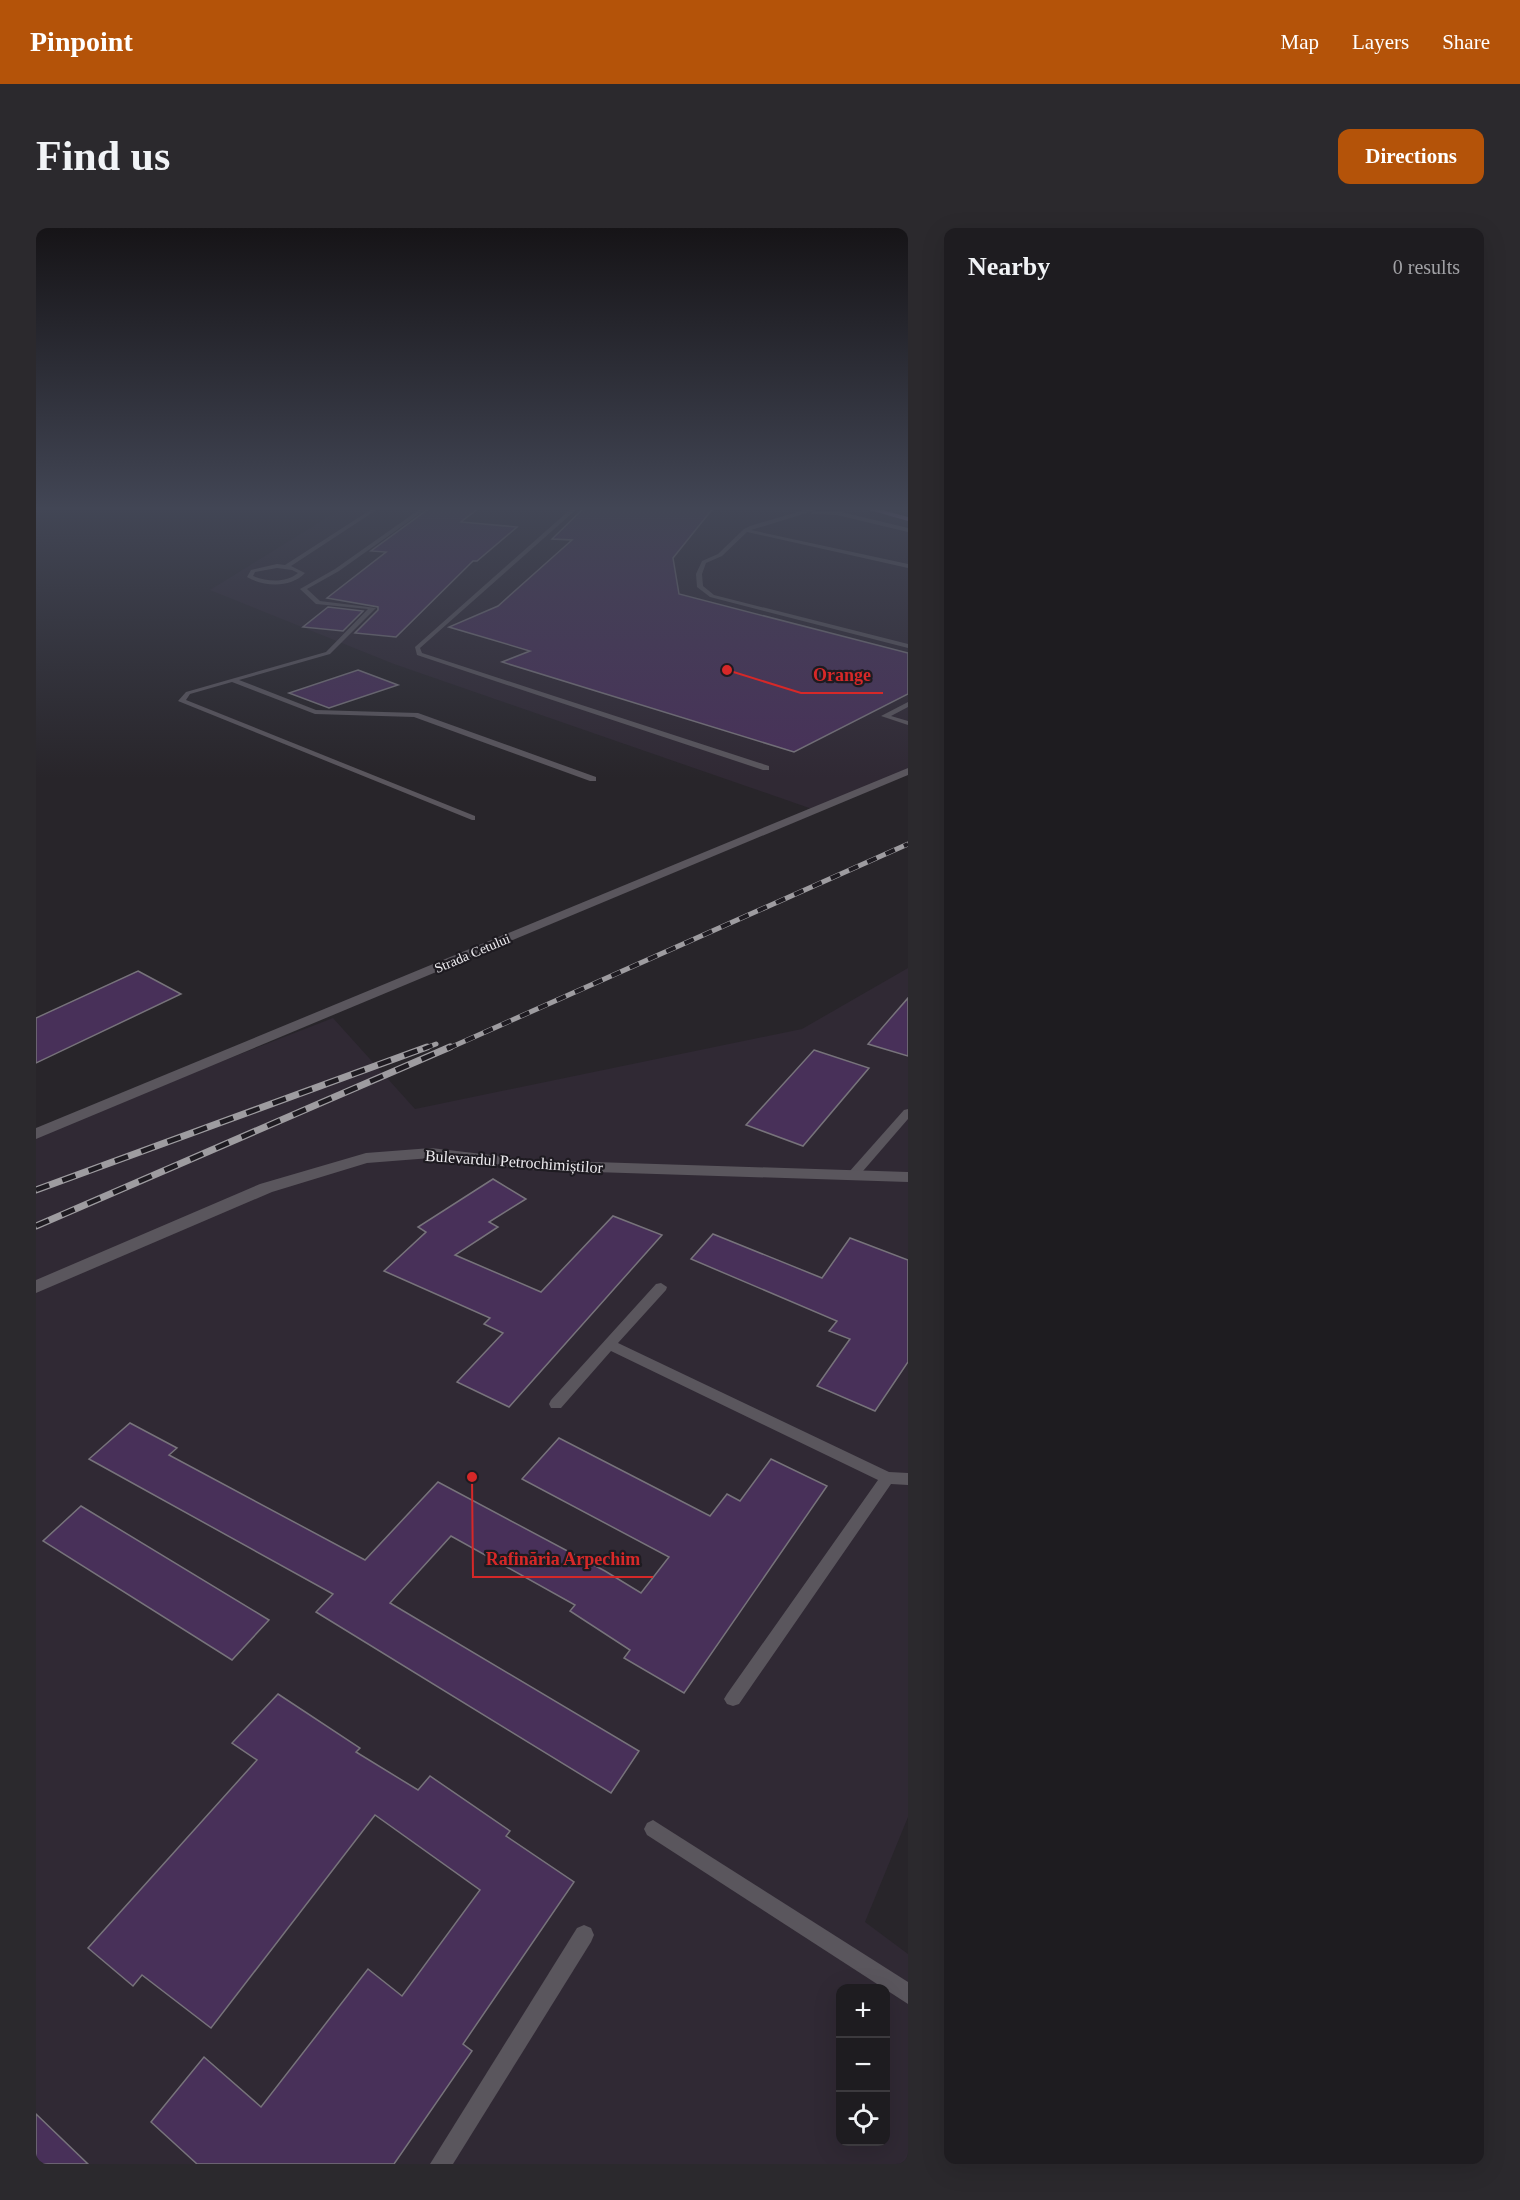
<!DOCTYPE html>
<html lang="en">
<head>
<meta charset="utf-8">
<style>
	:root { --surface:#1e1c20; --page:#2b292d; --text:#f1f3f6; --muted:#a1a1a5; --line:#3c3a3e; --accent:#b45309 }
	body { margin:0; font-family:"Times New Roman",serif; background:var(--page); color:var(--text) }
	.controls { position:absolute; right:18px; bottom:18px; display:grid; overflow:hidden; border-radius:12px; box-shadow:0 6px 24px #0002 }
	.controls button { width:54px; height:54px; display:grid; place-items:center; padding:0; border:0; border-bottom:2px solid var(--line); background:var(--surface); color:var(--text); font:30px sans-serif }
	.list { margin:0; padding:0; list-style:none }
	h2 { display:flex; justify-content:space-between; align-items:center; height:78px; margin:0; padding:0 24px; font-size:26px }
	h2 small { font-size:20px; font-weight:400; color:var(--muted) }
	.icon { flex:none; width:33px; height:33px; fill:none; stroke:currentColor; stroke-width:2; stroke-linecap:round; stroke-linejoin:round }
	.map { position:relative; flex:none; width:872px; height:1936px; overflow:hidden; border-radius:12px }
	header { display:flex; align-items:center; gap:36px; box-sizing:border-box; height:84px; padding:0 30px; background:var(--accent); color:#fff }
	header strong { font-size:28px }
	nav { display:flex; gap:33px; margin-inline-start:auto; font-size:21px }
	.intro { display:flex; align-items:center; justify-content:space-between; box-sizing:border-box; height:144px; padding:0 36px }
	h1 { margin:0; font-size:42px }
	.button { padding:15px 27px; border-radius:12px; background:var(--accent); color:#fff; font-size:21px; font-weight:700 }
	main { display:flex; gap:36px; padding:0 36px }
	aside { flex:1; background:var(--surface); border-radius:12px; box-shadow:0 6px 24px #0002 }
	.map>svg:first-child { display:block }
	.built { fill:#302934; fill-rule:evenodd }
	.building { fill:#483059; stroke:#77737b; stroke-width:1.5 }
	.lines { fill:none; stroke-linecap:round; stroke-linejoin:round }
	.lane { fill:#5a565d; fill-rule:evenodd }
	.street { fill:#5a565d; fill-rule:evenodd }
	.primary { fill:#9c7bb3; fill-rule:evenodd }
	.rail-far1-casing { stroke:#9e9ca0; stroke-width:5 }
	.rail-casing { stroke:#9e9ca0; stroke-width:7 }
	.rail-far1 { stroke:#1e1b21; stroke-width:4; stroke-dasharray:10; stroke-linecap:butt }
	.rail { stroke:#1e1b21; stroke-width:4.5; stroke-dasharray:14; stroke-linecap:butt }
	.labels { text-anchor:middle; stroke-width:4.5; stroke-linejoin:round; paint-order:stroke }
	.far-street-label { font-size:14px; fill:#edebef; stroke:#1e1b21 }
	.street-label { font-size:16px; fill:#edebef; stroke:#1e1b21 }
	.leader { fill:none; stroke:#d62828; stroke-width:2 }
	.callout-dot { fill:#d62828; stroke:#1e1b21; stroke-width:2 }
	.callout-label { font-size:18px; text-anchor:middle; font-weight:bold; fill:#d62828; stroke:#1e1b21; stroke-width:4.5; stroke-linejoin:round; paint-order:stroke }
</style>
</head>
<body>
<header>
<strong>Pinpoint</strong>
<nav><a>Map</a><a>Layers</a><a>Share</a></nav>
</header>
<div class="intro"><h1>Find us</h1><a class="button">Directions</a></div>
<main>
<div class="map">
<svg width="872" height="1936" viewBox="0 0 872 1936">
	<rect width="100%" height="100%" fill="#28252a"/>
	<g class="built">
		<path d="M308,279h564v264l-93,39 -421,-146 -184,-74z"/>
		<path d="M872,740v849l-43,105 43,32v210h-872v-1027l60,-27 237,-92 82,91 387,-80zM804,1760h46v154h-46z"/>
	</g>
	<g class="building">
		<path d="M395,279h49l-19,15 56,5 -40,34h-4l-77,76 -41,-4 23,-23v-3l-51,-9 59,-46 -15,-1z"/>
		<path d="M549,279h129l-41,51 6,36 229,59v41l-114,58 -292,-90 28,-11 -81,-24 49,-21 74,-66 -20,-1z"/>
		<path d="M292,379l35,4 -20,20 -40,-4z"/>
		<path d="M322,442l40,15 -69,23 -40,-15z"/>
		<path d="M102,743l43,23 -145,69v-45z"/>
		<path d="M872,770v58l-40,-12z"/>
		<path d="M778,822l55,18 -66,78 -57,-21z"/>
		<path d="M457,951l33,20 -37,23 9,5 -43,28 86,37 72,-76 49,19 -153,172 -52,-25 46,-49 -19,-9 6,-6 -106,-47 42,-39 -8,-5z"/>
		<path d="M677,1006l109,44 28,-40 58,22v102l-33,49 -58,-25 33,-47 -21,-8 8,-10 -146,-62z"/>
		<path d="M94,1195l47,25 -8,7 196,105 73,-78 167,89 36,22 28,-36 -147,-78 37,-41 151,78 17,-22 13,7 31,-42 56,27 -143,207 -60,-35 6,-8 -60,-39 5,-6 -124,-69 -61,67 249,148 -28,42 -295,-181 17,-18 -244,-135z"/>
		<path d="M45,1278l188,114 -37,40 -189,-119z"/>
		<path d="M242,1466l82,54 -4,4 62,38 12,-14 80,55 -4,5 68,46 -111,162 9,7 -78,113h-197l-46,-42 53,-65 57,50 107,-138 34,27 78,-106 -105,-75 -164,213 -69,-53 -9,11 -45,-38 169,-188 -25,-17z"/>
		<path d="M0,1886l52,50h-52z"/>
	</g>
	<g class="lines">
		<g class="lane">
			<path d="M339,279h6l-90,59 14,7c-14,15 -41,14 -58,4l4,-7 26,-6 8,1zM241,340l15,2 6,3c-12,10 -30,9 -45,3l2,-4z"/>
			<path d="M387,279h6l-90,64 -32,18 13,12 56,7 -46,46 -91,26 77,30 102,3 178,64v4h-6l-176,-64 -99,-3 -83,-32 -42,12 -4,6 289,116v4h-3l-294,-119 8,-9 140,-40 42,-43 -52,-5 -16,-15 35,-20z"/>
			<path d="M537,279h6l-159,141 2,5 347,113v4h-6l-346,-115 -2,-8z"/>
			<path d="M778,279h12l-75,23 157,34v4l-161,-36 -25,24 -16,7 -4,11 1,12 11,9 194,49v4l-198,-51 -13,-10 -1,-13 6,-13 16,-7 26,-25 6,-3z"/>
			<path d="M777,283h24l71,17v4l-71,-17 -26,-1z"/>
			<path d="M872,474v5l-17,9 17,5v4l-27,-9z"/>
			<path d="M872,881v10l-51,59h-8l-2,-3 2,-3 55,-62z"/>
			<path d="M625,1055l6,4 -1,3 -48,53 271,129 19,1v12l-17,-1 -152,220 -6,2 -6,-2 -3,-5 3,-5 151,-214 -267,-129 -50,57h-10l-2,-4 2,-4 105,-116z"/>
			<path d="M617,1592l255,162v22l-261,-169 -3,-6 3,-6z"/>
			<path d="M548,1697l7,3 3,7 -3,7 -138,222h-23l147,-236z"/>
		</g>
		<g class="street">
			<path d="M872,540v7l-872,364v-11z"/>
			<path d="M395,920l102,12 375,12v10l-375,-12 -102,-12 -64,5 -95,29 -236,101v-13l224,-96 106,-31z"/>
		</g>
		<path class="primary" d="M823,279h12l37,10v4z"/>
		<g class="rail-far1-casing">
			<g id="rail-far1">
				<path d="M387,821l13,-5"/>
				<path d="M411,821l461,-205"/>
			</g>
		</g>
		<g class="rail-casing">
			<g id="rail">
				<path d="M0,962l391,-143"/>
				<path d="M0,998l414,-179"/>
			</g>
		</g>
		<use href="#rail-far1" class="rail-far1"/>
		<use href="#rail" class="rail"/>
	</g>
	<linearGradient id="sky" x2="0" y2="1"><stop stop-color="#161417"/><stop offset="0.51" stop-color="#424655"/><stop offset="1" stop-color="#424655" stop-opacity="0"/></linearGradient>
	<rect width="872" height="550" fill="url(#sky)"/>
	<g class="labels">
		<g class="far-street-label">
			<text transform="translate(436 725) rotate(-23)" y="5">Strada Cetului</text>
		</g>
		<g class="street-label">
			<text transform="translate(478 933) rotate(4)" y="6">Bulevardul Petrochimiștilor</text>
		</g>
	</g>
	<path class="leader" d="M691 442L765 465H847M436 1249L437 1349H617"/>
	<g class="callout-dot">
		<circle cx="691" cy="442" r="6"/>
		<circle cx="436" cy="1249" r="6"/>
	</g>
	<g class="callout-label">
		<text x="806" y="453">Orange</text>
		<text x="527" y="1337">Rafinăria Arpechim</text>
	</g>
</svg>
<div class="controls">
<button>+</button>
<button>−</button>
<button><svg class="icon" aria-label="locate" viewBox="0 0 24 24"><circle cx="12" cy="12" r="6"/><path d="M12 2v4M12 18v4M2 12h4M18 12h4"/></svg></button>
</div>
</div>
<aside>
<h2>Nearby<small>0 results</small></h2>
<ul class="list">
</ul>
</aside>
</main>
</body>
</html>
